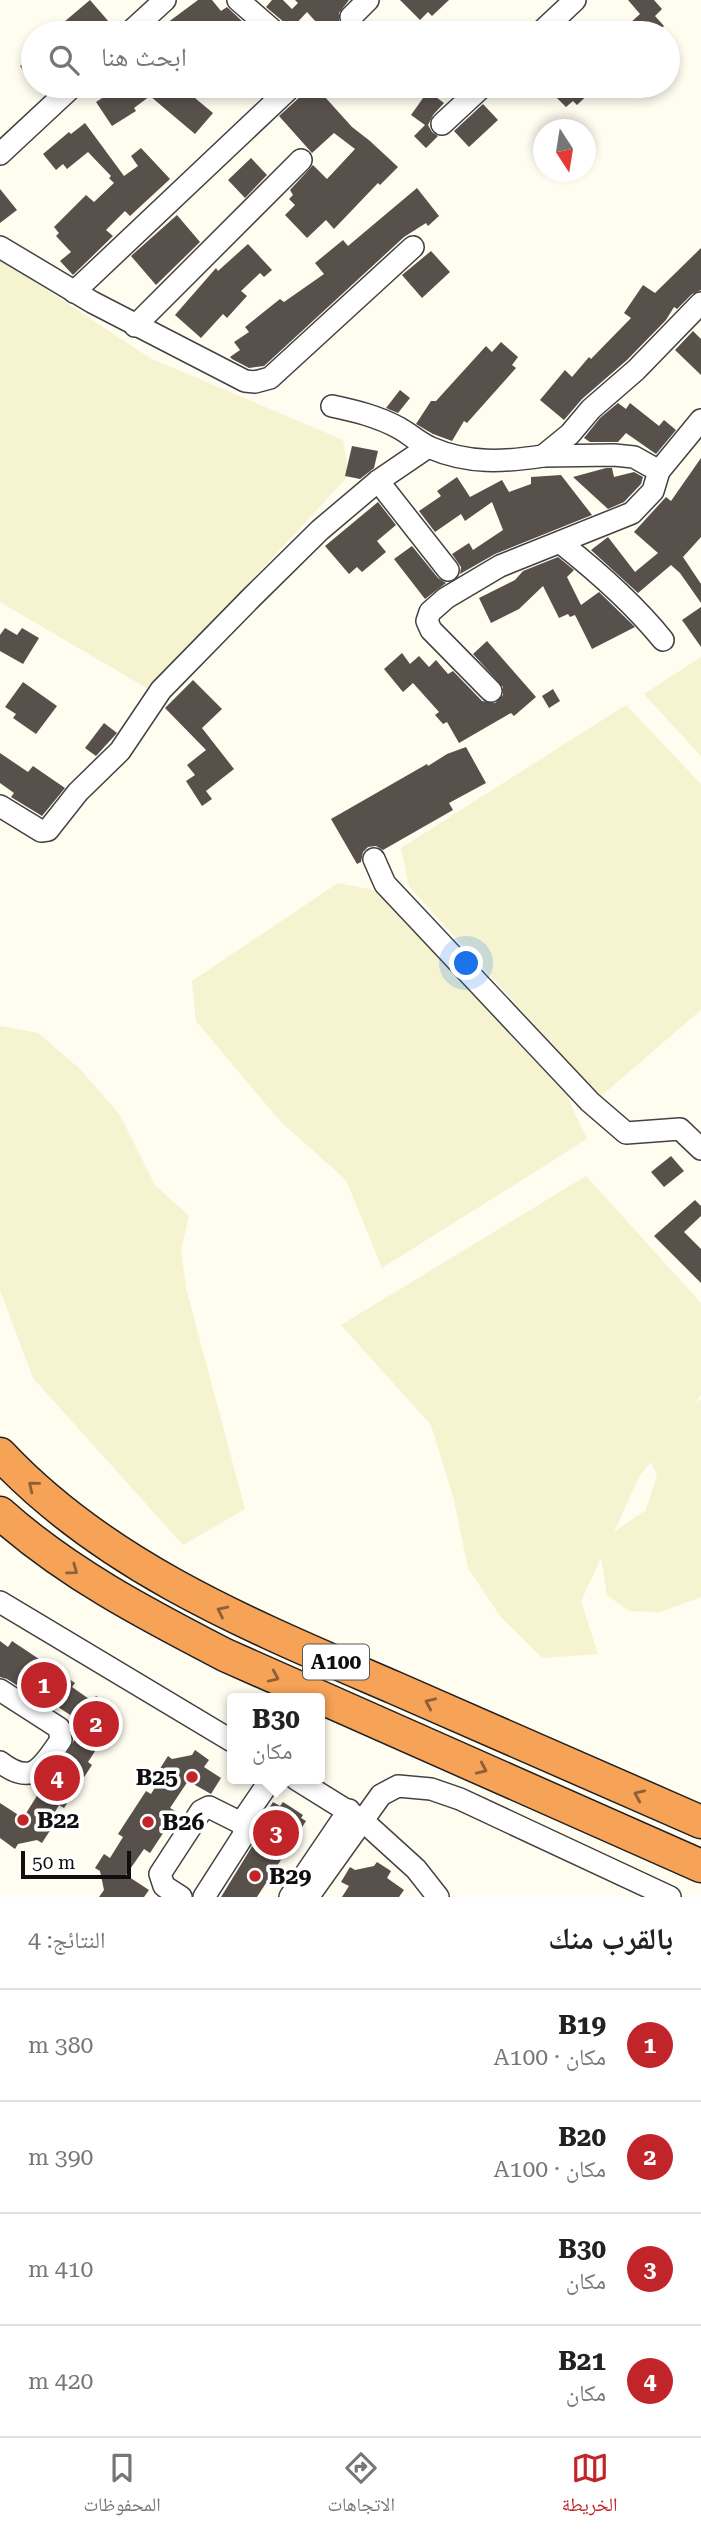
<!DOCTYPE html>
<html lang="ar">
<head>
<meta charset="utf-8">
<style>
	:root { --surface:#fff; --page:#f2f2f2; --text:#222; --muted:#767676; --line:#e0e0e0; --accent:#c12429 }
	body { margin:0; font-family:"Roboto Serif","Noto Naskh Arabic",serif; background:var(--page); color:var(--text); direction:rtl }
	.compass { position:absolute; left:533px; top:119px; width:63px; height:63px; border-radius:50%; background:var(--surface); box-shadow:0 4px 10px #0003; rotate:168deg }
	.scale { position:absolute; left:21px; bottom:18px; width:110px; box-sizing:border-box; padding-left:7px; border:4px solid #0f0f0f; border-top:0; font-size:19px; line-height:24px; white-space:nowrap; color:#0f0f0f; -webkit-text-stroke:5px #fff; paint-order:stroke }
	.you { position:absolute; left:467px; top:964px; width:24px; height:24px; margin:-18px; border:5px solid #fff; border-radius:50%; background:#1a73e8; box-shadow:0 0 0 10px #1a73e833 }
	.badge { display:grid; place-items:center; width:46px; height:46px; border-radius:50%; background:var(--accent); color:#fff; font-size:23px; font-weight:700 }
	.pin { position:absolute; translate:-50% -50%; border:4px solid #fff; box-shadow:0 2px 7px #0006 }
	.popup { position:absolute; left:227px; top:1693px; width:98px; height:91px; box-sizing:border-box; display:grid; place-content:center; border-radius:7px; background:var(--surface); filter:drop-shadow(0 2px 5px #0005); font-size:23px; white-space:nowrap; color:var(--muted) }
	.popup b { font-size:26px; color:var(--text) }
	.popup::after { content:''; position:absolute; left:50%; top:100%; margin-left:-14px; border:14px solid transparent; border-top-color:var(--surface) }
	.list { margin:0; padding:0; list-style:none }
	h2 { display:flex; justify-content:space-between; align-items:center; height:91px; margin:0; padding:0 28px; font-size:30px }
	h2 small { font-size:23px; font-weight:400; color:var(--muted) }
	.list li { display:grid; grid-template-columns:46px 1fr auto; gap:21px; align-items:center; box-sizing:border-box; height:112px; padding:0 28px; border-top:2px solid var(--line) }
	.list b { display:block; font-size:26px; white-space:nowrap }
	.list p { margin:0; font-size:23px; white-space:nowrap; color:var(--muted) }
	.list em { font-size:23px; font-style:normal; color:var(--muted) }
	.icon { flex:none; width:38px; height:38px; fill:none; stroke:currentColor; stroke-width:2; stroke-linecap:round; stroke-linejoin:round }
	.map { position:relative; flex:none; width:701px; height:1897px; overflow:hidden; direction:ltr }
	.search { position:absolute; background:var(--surface); box-shadow:0 4px 10px #0003; left:21px; right:21px; top:21px; height:77px; display:flex; align-items:center; gap:18px; box-sizing:border-box; padding:0 24px; border-radius:38px; color:var(--muted); font-size:26px }
	.sheet { height:539px; background:var(--surface) }
	nav { display:flex; justify-content:space-around; align-items:center; box-sizing:border-box; height:98px; border-top:2px solid var(--line); background:var(--surface); font-size:19px; color:var(--muted) }
	nav a { display:grid; justify-items:center; gap:4px }
	nav .on { color:var(--accent) }
	.map>svg:first-child { display:block }
	.farmland { fill:#f5f3d0; fill-rule:evenodd }
	.building { fill:#58504b }
	.lines { fill:none; stroke-linecap:round; stroke-linejoin:round }
	.minor-casing { stroke:#424242; stroke-width:24 }
	.highway-casing { stroke:#202020; stroke-width:35 }
	.minor { stroke:#fff; stroke-width:21 }
	.highway { stroke:#f6a257; stroke-width:32 }
	.oneway { stroke:#8e6037 }
	.poi-dot { fill:#c12429; stroke:#fff; stroke-width:2.5 }
	.labels { text-anchor:middle; stroke-width:7; stroke-linejoin:round; paint-order:stroke }
	.shield { fill:#fff; stroke:#575757; stroke-width:2 }
	.shield-label { font-size:21px; font-weight:bold; fill:#0f0f0f }
	.poi-label { font-size:23px; font-weight:bold; fill:#0f0f0f; stroke:#fff; text-anchor:start }
</style>
</head>
<body>
<div class="map">
<svg width="701" height="1897" viewBox="0 0 701 1897">
	<rect width="100%" height="100%" fill="#fffcf0"/>
	<g class="farmland">
		<path d="M0,259l150,99 193,82 6,35 -199,215 -150,-88z"/>
		<path d="M701,657v99l-57,-62z"/>
		<path d="M626,705l75,79v226l-101,87 -191,-211 -8,-38z"/>
		<path d="M338,883l46,9 183,204 20,43 -205,129 -36,-88 -66,-59 -84,-100 -4,-40z"/>
		<path d="M0,1026l38,7 42,36 40,46 35,70 34,31 -8,33 5,39 59,221 -62,36 -150,-167 -33,-88z"/>
		<path d="M586,1176l115,127v92l-7,10 7,-6v198l-41,15 -31,-1 -22,-16 -6,-37 -20,43 17,53 -56,4 -42,-42 -32,-48 -14,-68 -23,-75 -90,-100zM651,1462l6,12 -11,36 -32,22 25,-55z"/>
	</g>
	<g class="building">
		<path d="M90,0l26,30v3h-65z"/>
		<path d="M198,0h14l9,11 6,-4 16,15 -16,11h-52l-8,-10z"/>
		<path d="M272,0h11l9,9 6,-6 -3,-3h54l-10,13v9l-14,10 -18,-20 -18,19 -4,-8 -19,-16z"/>
		<path d="M400,0h49l-17,16 -4,-4 -8,8z"/>
		<path d="M628,0h26l8,9 -7,7 9,10 -8,7h-37l21,-19z"/>
		<path d="M33,56v28l-13,-18z"/>
		<path d="M121,86h87l-13,12 18,15 -18,21 -45,-38 -16,12 2,3 -24,15 -16,-24z"/>
		<path d="M305,86h10l37,41 18,14 28,26 -18,18 -2,-2 -44,46 -8,-9 -19,18 -22,-23 10,-10 -6,-6 4,-4 -3,-5 23,-25 14,14 28,-30 -21,-16 -22,20 -33,-37 22,-20z"/>
		<path d="M561,86h36l-20,19 -4,-4 -7,6 -13,-13z"/>
		<path d="M428,91l16,12 -11,12 -5,10 4,7 6,4 -12,12 -12,-12 11,-11 -14,-10z"/>
		<path d="M483,104l15,16 -29,27 -15,-16z"/>
		<path d="M85,123l39,53 14,-10 -7,-10 10,-8 29,31 -40,37 -5,-5 -19,19 7,6 -40,39 -13,-14 11,-9 -15,-16 3,-3 -5,-6 32,-32 8,7 20,-19 -5,-5 2,-2 -23,-24 -21,17 -4,-5 -7,6 -13,-16 26,-22 2,2z"/>
		<path d="M251,158l16,17 -22,23 -17,-18z"/>
		<path d="M417,188l22,28 -11,10 -2,-3 -22,14 -140,129 -15,2 -17,-9 -2,-2 10,-7 -6,-8 15,-10 -4,-5 35,-28 4,3 40,-28 -9,-11 28,-23 5,6z"/>
		<path d="M0,189l17,21 -17,13z"/>
		<path d="M177,215l23,27 -44,43 -25,-29z"/>
		<path d="M248,244l24,26 -8,7 -4,-4 -19,18 6,5 -20,22 -4,-4 -22,24 -26,-23 41,-47 2,3z"/>
		<path d="M701,248v42l-9,4 -15,15 -3,-2 -8,13 -39,40 -45,39 -18,21 -24,-20 25,-30 7,7 17,-20 2,2 40,-41 -7,-5 19,-28 12,8z"/>
		<path d="M431,251l19,21 -28,26 -20,-23z"/>
		<path d="M693,331l8,8v36l-26,-25z"/>
		<path d="M501,342l17,15 -6,8 4,3 -49,55 -3,-2 -12,20 -19,-7 -17,-10 15,-23h5l50,-55 6,6z"/>
		<path d="M400,390l10,8 -12,15 -12,-5z"/>
		<path d="M618,403l8,6 4,-6 29,23 5,-6 12,10 -20,24 -30,-21 -8,9h-28l-6,-4 16,-20z"/>
		<path d="M352,446l26,5 -4,17 -14,11 -15,-3z"/>
		<path d="M701,458v79l-18,20 18,27v19l-21,-30 -9,-8 -33,28 -47,-43 17,-13 27,35 23,-19 -24,-21 32,-35 5,4z"/>
		<path d="M606,468h6l2,9 20,-5 9,5 -2,7 -17,18 -16,7 -35,-32z"/>
		<path d="M561,475l31,40 -97,39 -35,20 1,-7 -9,-13 17,-11 4,7 30,-20 -11,-28 -27,19 -4,-7 -26,18 -16,-21 22,-15 -4,-5 20,-14 13,20 32,-17 7,12 22,-8v-7z"/>
		<path d="M378,502l18,23 -19,16 9,11 -24,20 -5,-5 -8,7 -24,-28z"/>
		<path d="M412,546l26,32 8,5 -21,16 -31,-40z"/>
		<path d="M558,557l16,13 -7,7 14,28 18,-13 36,35 -43,22 -17,-34 -5,2 -2,-3 -9,4 -16,-32 -24,23 -28,14 -12,-25 36,-18 8,-9z"/>
		<path d="M701,607v40l-19,-27z"/>
		<path d="M5,628l12,7 5,-7 17,10 -16,26 -23,-13v-16z"/>
		<path d="M487,641l49,56 -22,19 -3,-3 -52,30 -12,-21 -4,2 -8,-9 4,-3 -26,-29 -10,9 -19,-23 18,-16 8,11 9,-8 10,11 7,-7 12,14 5,-3 29,30 13,2 8,-8v-8l-30,-33z"/>
		<path d="M193,680l29,29 -20,19 32,41 -28,22 6,8 -10,7 -16,-25 9,-6 -8,-10 19,-15 -41,-42z"/>
		<path d="M23,682l34,24 -21,28 -23,-16 3,-4 -11,-7z"/>
		<path d="M553,689l7,12 -11,7 -7,-12z"/>
		<path d="M104,723l13,10 -21,23 -11,-8z"/>
		<path d="M466,747l20,36 -37,20 4,7 -70,40 -7,-4 -8,1 -5,5 -2,10 -4,2 -26,-45 96,-55 1,2 19,-12z"/>
		<path d="M0,753l28,19 5,-6 32,22 -23,28 -31,-19 3,-4 -14,-10z"/>
		<path d="M671,1156l13,15 -20,16 -13,-15z"/>
		<path d="M695,1200l6,6v10l-17,16 17,17v34l-47,-47z"/>
		<path d="M0,1641l8,6 4,-6 63,42 -3,4 20,14 4,-5 14,9 -3,4 4,20 5,3 -10,13 -5,-3 -13,20 4,3 -28,43 -5,-3 -12,21 4,3 -9,14 -5,-3 -19,4 -3,5 -15,-11v-35l23,15 17,-27 -7,-4 11,-6 14,-14 26,-43 -26,-17 -2,3 -49,-31 -7,-2z"/>
		<path d="M195,1750l14,10 -5,7 17,11 -10,16 -23,-13 -18,27 7,4 -27,41 -6,-4 -18,26 23,15 -5,7h-45l5,-7 -4,-19 -5,-3 9,-14 6,4 13,-21 -5,-3 28,-43 5,3 13,-21 -5,-3 9,-14 4,3 20,-4z"/>
		<path d="M273,1802l7,4 3,-4 20,13 -2,3 5,3 -49,76h-36l35,-57 1,-13z"/>
		<path d="M377,1862l14,9 -4,7 17,12 -5,7h-57l7,-11 -8,-4 9,-15 5,3 19,-4z"/>
	</g>
	<g class="lines">
		<g class="minor-casing">
			<g id="minor">
				<path d="M238,0l38,33"/>
				<path d="M351,17l17,-17"/>
				<path d="M129,33l36,-33"/>
				<path d="M540,33l35,-33"/>
				<path d="M442,124l41,-38"/>
				<path d="M0,154l73,-68"/>
				<path d="M0,247l92,55 153,79 10,1 15,-4 143,-131"/>
				<path d="M74,292l218,-206"/>
				<path d="M135,326l166,-166"/>
				<path d="M332,406c23,5 45,10 67,22 11,6 20,15 32,20 37,16 73,14 112,8"/>
				<path d="M659,471l42,-51"/>
				<path d="M378,481l70,89"/>
				<path d="M561,543c38,30 72,60 102,97"/>
				<path d="M491,691l-60,-61 -4,-9 3,-9 16,-14 54,-32 132,-53 21,-22 6,-20 -25,-14 -20,-2 -71,1 27,-22 21,-25 45,-39 65,-67"/>
				<path d="M0,806l41,25 7,-1 30,-38 42,-41 41,-61 89,-91 70,-69 58,-49 50,-34"/>
				<path d="M374,859l11,25 205,218 36,31 54,-4 21,20"/>
				<path d="M0,1602l232,139"/>
				<path d="M0,1690l59,38 2,12c-19,27 -28,47 -61,22"/>
				<path d="M296,1779l66,41 54,49 22,28"/>
				<path d="M241,1823l30,-44"/>
				<path d="M181,1897l-17,-11 -4,-12 41,-63 8,-4 32,16 4,10 -41,64"/>
				<path d="M290,1897l59,-87"/>
				<path d="M308,1897l73,-102 17,-9 33,3 29,10 210,98"/>
			</g>
		</g>
		<g class="highway-casing">
			<g id="highway">
				<path d="M0,1454c107,114 254,173 395,234 102,44 204,89 306,134"/>
				<path d="M0,1513c67,60 146,101 225,142l476,211"/>
			</g>
		</g>
		<use href="#minor" class="minor"/>
		<use href="#highway" class="highway"/>
	</g>
	<defs><path id="oneway-chevron" d="M-2-3.5L2.5 0L-2 3.5" fill="none" stroke-width="1.6" stroke-linecap="round" stroke-linejoin="round" transform="scale(1.75)"/></defs>
	<g class="oneway">
		<use href="#oneway-chevron" transform="translate(33 1486) rotate(-141)"/>
		<use href="#oneway-chevron" transform="translate(73 1570) rotate(36)"/>
		<use href="#oneway-chevron" transform="translate(222 1611) rotate(-154)"/>
		<use href="#oneway-chevron" transform="translate(274 1677) rotate(24)"/>
		<use href="#oneway-chevron" transform="translate(430 1703) rotate(-156)"/>
		<use href="#oneway-chevron" transform="translate(482 1769) rotate(24)"/>
		<use href="#oneway-chevron" transform="translate(639 1795) rotate(-156)"/>
	</g>
	<g class="poi-dot">
		<circle cx="192" cy="1777" r="7"/>
		<circle cx="23" cy="1820" r="7"/>
		<circle cx="148" cy="1822" r="7"/>
		<circle cx="255" cy="1876" r="7"/>
	</g>
	<g class="labels">
		<rect class="shield" x="303" y="1644.5" width="66" height="35" rx="5"/>
		<g class="shield-label">
			<text x="336" y="1669">A100</text>
		</g>
		<g class="poi-label">
			<text x="178" y="1785" text-anchor="end">B25</text>
			<text x="37" y="1828">B22</text>
			<text x="162" y="1830">B26</text>
			<text x="269" y="1884">B29</text>
		</g>
	</g>
</svg>
<svg class="compass" viewBox="-18 -18 36 36"><path d="M0-13l5 13h-10z" fill="#e53935"/><path d="M0 13l5-13h-10z" fill="#767676"/></svg>
<div class="scale">50 m</div>
<div class="you"></div>
<div class="pin badge" style="left:44px;top:1685px">1</div>
<div class="pin badge" style="left:96px;top:1724px">2</div>
<div class="pin badge" style="left:276px;top:1833px">3</div>
<div class="popup"><b>B30</b>مكان</div>
<div class="pin badge" style="left:57px;top:1778px">4</div>
<div class="search"><svg class="icon" aria-label="search" viewBox="0 0 24 24"><circle cx="10" cy="10" r="6"/><path d="M15 15l6 6"/></svg>ابحث هنا</div>
</div>
<section class="sheet">
<h2>بالقرب منك<small>النتائج: 4</small></h2>
<ul class="list">
<li><span class="badge">1</span><div><b>B19</b><p>مكان · A100</p></div><em>380 m</em></li>
<li><span class="badge">2</span><div><b>B20</b><p>مكان · A100</p></div><em>390 m</em></li>
<li><span class="badge">3</span><div><b>B30</b><p>مكان</p></div><em>410 m</em></li>
<li><span class="badge">4</span><div><b>B21</b><p>مكان</p></div><em>420 m</em></li>
</ul>
</section>
<nav>
<a class="on"><svg class="icon" aria-label="map" viewBox="0 0 24 24"><path d="M3 6l6-2 6 2 6-2v14l-6 2-6-2-6 2zM9 4v14M15 6v14"/></svg>الخريطة</a>
<a><svg class="icon" aria-label="directions" viewBox="0 0 24 24"><path d="M12 3l9 9-9 9-9-9zM9 14v-3h6M13 9l2 2-2 2"/></svg>الاتجاهات</a>
<a><svg class="icon" aria-label="saved" viewBox="0 0 24 24"><path d="M7 4h10v16l-5-4-5 4z"/></svg>المحفوظات</a>
</nav>
</body>
</html>
